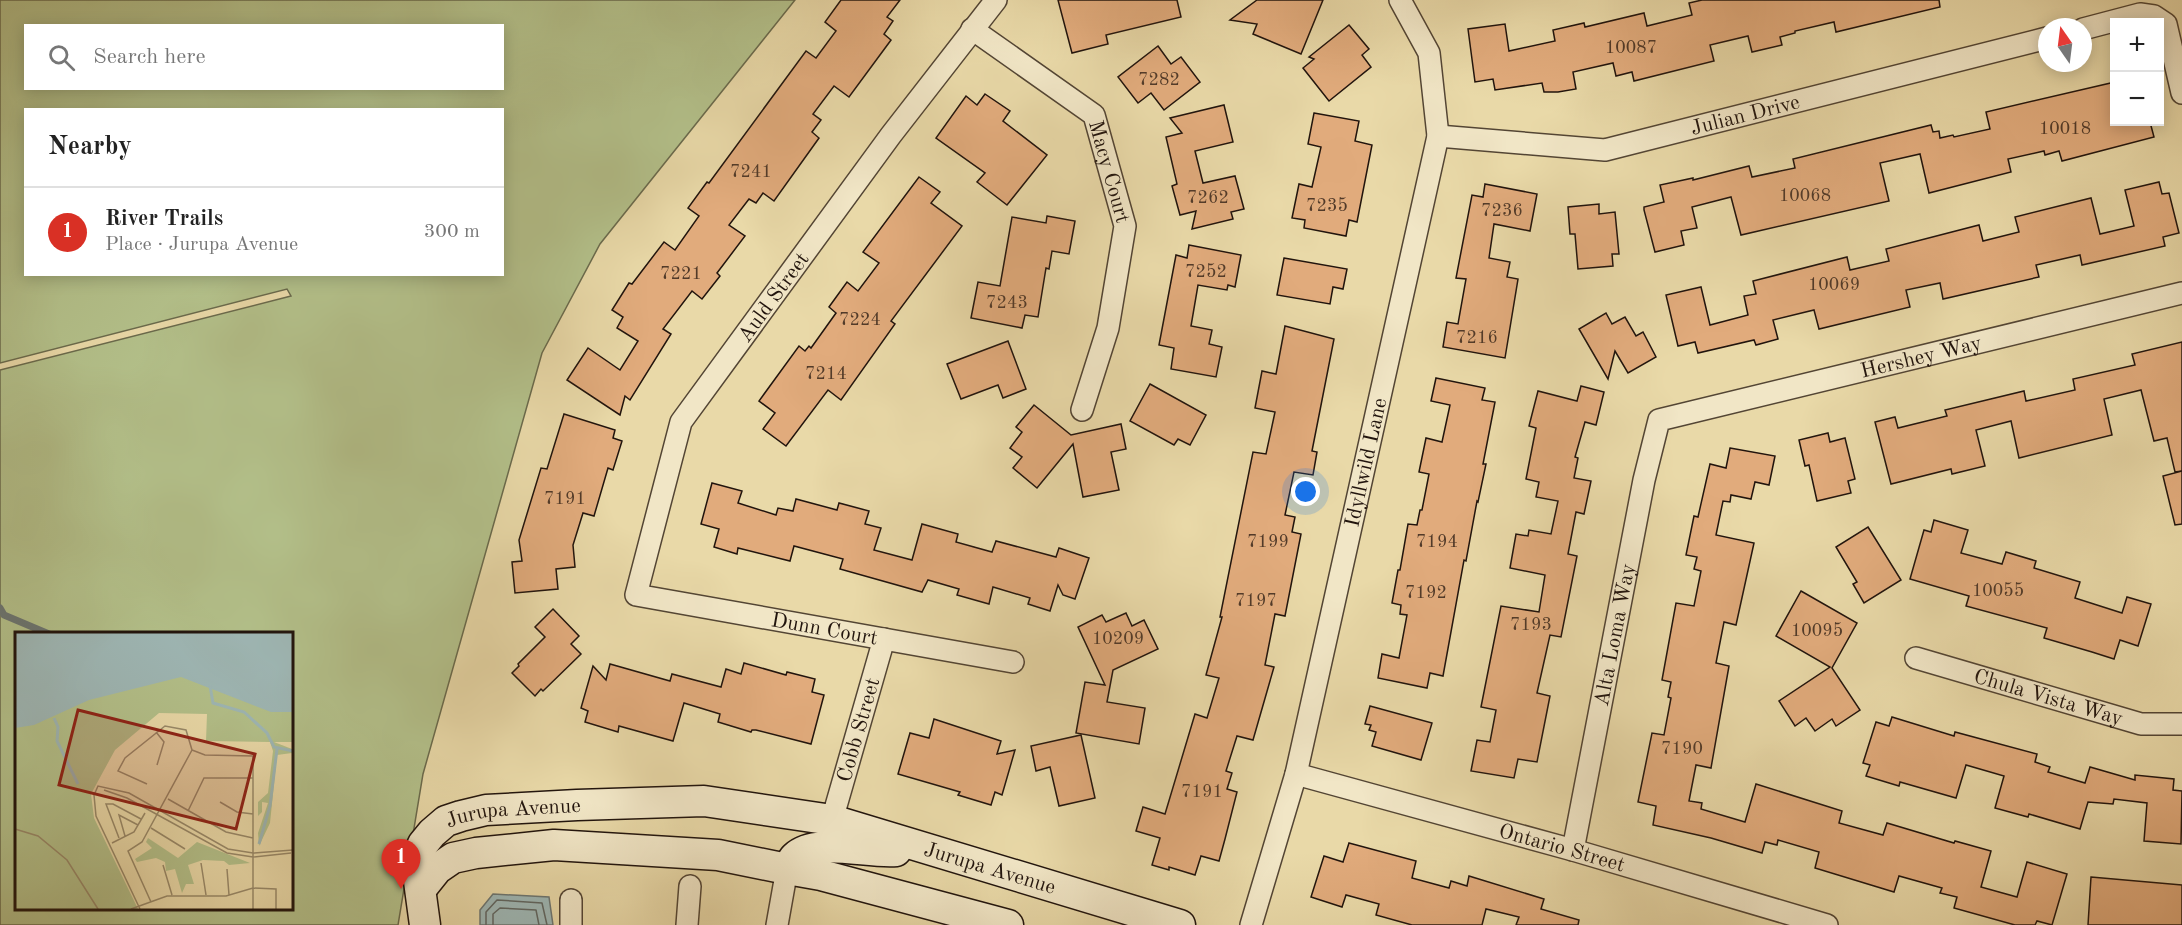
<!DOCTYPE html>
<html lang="en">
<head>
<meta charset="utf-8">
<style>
	:root { --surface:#fff; --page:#f2f2f2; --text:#222; --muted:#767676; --line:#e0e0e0; --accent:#d93025 }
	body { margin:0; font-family:"Old Standard TT",serif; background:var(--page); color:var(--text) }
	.controls { position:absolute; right:18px; top:18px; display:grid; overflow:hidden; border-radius:0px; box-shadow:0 3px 15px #0003 }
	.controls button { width:54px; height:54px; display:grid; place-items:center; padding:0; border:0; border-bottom:2px solid var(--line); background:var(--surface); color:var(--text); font:30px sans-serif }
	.compass { position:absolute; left:2038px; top:18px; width:54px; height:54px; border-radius:50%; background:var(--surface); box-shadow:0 3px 15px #0003; rotate:346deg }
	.you { position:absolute; left:1306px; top:492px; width:21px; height:21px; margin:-15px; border:4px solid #fff; border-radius:50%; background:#1a73e8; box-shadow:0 0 0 9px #1a73e833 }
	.badge { display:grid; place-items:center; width:39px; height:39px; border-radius:50%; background:var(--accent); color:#fff; font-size:20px; font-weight:700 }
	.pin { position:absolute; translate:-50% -50px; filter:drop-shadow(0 2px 3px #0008) }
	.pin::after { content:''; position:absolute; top:32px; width:21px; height:18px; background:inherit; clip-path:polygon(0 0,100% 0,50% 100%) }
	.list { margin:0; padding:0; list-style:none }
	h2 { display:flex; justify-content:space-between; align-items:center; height:78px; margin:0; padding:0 24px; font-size:26px }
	h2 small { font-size:20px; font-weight:400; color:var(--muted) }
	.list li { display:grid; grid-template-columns:39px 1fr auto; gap:18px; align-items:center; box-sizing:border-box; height:90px; padding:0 24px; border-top:2px solid var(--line) }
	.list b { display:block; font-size:22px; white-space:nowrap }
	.list p { margin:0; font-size:20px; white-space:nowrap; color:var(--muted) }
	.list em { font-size:20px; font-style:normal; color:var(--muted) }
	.icon { flex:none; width:33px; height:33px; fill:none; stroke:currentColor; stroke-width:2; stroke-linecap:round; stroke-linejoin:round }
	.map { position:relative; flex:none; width:2182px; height:925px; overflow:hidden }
	.search { position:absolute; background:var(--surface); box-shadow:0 3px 15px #0003; left:24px; top:24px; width:480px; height:66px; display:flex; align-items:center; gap:15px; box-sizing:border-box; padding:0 21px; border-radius:0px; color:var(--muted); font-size:22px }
	.panel { position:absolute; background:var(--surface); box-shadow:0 3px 15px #0003; left:24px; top:108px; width:480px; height:168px; border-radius:0px }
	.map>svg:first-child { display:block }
	.green { fill:#b3c08a; stroke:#6a6a4c; stroke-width:1.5; fill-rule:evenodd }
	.water { fill:#9eb7b5; stroke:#6c7672; stroke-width:1.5 }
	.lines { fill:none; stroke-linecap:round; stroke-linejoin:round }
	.shore { stroke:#606661; stroke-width:1.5 }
	.stream { stroke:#6c7672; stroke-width:7 }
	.building { fill:#e1ab7c; stroke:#21140d; stroke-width:1.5 }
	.street-casing { stroke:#534534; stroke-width:24 }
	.secondary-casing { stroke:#21140d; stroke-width:33 }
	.street { stroke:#f1e6c6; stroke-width:21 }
	.secondary { stroke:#f1e6c6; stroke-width:30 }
	.labels { text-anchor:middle; stroke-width:4.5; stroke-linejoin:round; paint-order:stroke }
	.number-label { font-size:18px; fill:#513a29 }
	.street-label { font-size:21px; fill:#21140d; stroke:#f1e6c6 }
	.inset-river { fill:none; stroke:#9eb7b5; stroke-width:3 }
	.inset-road { fill:none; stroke:#998a6a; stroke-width:1.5 }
	.view { fill:#8f2418; fill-opacity:0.15; stroke:#8f2418; stroke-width:3 }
	.inset-edge { fill:none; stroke:#21140d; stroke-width:3 }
</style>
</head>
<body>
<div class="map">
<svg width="2182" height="925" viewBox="0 0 2182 925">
	<rect width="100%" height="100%" fill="#e9d9a8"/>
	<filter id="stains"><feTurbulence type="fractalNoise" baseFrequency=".00333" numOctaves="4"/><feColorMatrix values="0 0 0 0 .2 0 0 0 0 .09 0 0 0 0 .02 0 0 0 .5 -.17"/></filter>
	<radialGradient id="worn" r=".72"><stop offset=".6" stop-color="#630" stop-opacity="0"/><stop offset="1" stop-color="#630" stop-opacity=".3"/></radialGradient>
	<path class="green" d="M0,0h795l-195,244 -58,109 -119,421 -25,151h-398v-555l291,-74 -4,-7 -287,74zM26,26h476v62h-476zM26,110h476v164h-476zM16,634h275v274h-275z"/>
	<path class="water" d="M493,894l56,3 4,28h-73v-15z"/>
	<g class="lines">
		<g class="shore">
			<path d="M486,925v-13l11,-12 45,3 5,22"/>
			<path d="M493,925v-11l7,-6 36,2 3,15"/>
		</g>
		<path class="stream" d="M0,608l4,7 45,19"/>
	</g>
	<g class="building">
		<path d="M841,0h59l-13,17 6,4 -9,13 7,6 -42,57 -15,-11 -21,28 8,6 -9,12 7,6 -45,63 -11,-8 -7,10 -7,-4 -20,26 16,11 -28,37 3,3 -18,23 -10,-8 -29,38 8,5 -41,66 -5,-4 -5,19 -53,-35 21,-32 32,22 18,-29 -21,-13 6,-11 -11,-7 17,-27 3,1 32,-42 11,8 24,-34 -11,-8 19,-26 2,1 97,-132 10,7 20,-27 -11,-9z"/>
		<path d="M1058,0h119l4,17 -75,18 2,9 -36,9z"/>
		<path d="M1257,0h66l-22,54 -48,-20 4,-10 -27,-4z"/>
		<path d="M1702,0h237l1,7 -104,25 -2,-10 -39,9v2l-15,4 2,8 -30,7 -4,-16 -38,9 4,16 -80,20 -2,-9 -16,4 -3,-13 -40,9 3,17 -18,3h-14l-2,-9 -47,7 -2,-11 -18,3 -7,-53 37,-5 4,27 46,-10 -2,-11 31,-7 1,4 59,-14 3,13 45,-11 -3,-12z"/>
		<path d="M1349,25l20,24 -7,6 9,12 -42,34 -26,-33 11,-9 -5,-2z"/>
		<path d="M1158,46l13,18 10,-7 19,25 -36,28 -13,-17 -13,10 -20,-26z"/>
		<path d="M2115,82v40h35l4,15 -92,24 -3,-10 -14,4 -1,-4 -36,8 3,13 -82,21 -9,-39 -40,9 9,38 -148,34 -10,-38 -39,10 5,21 -16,3 3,14 -29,7 -11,-42v-3l20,-5 -4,-17 33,-7v2l56,-14 3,11 43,-9 -2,-9 138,-34 2,7 6,-1 1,7 13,-3 1,2 36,-8 -4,-17z"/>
		<path d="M985,94l25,17 -7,10 44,34 -40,50 -30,-23 8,-9 -49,-35 30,-42 11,9z"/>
		<path d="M1224,105l9,37 -38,9 8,32 32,-7 9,33 -13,3 2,7 -41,10 4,-18 -16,4 -8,-29 5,-2 -11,-47 16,-4 -12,-15z"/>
		<path d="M1314,113l45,8 -4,20 17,4 -15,77 -8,-2 -3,16 -42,-8 1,-8 -13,-2 7,-34 13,3 9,-40 -13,-3z"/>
		<path d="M919,177l21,15 -9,11 31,23 -71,95 4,3 -54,76 -13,-10 -42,56 -23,-17 12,-16 -16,-12 40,-55 6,5 4,-5 2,2 25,-35 -7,-6 18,-25 11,9 21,-28 -16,-11z"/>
		<path d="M2159,182l3,12 7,-1 10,40 -16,4 2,9 -83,19 -2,-10 -44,10 3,12 -96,22 -3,-16 -34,7 4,17 -91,22 -5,-19 -41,10 5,19 -22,6 -2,-5 -56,13 -3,-11 -17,4 -12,-51 35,-8 9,38 38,-10 -4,-19 12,-2 -3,-13 94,-24 3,13 39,-9 -3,-12 93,-24 4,16 36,-9 -4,-15 76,-19 9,36 34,-8 -9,-36z"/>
		<path d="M1485,184l52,10 -7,37 -36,-7 -5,34 21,4 -3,15 11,2 -13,79 -62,-11 4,-25 11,2 8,-45 -10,-1 16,-83 11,2z"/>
		<path d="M1599,204v10l16,-2 4,42h-7l1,12 -35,3 -3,-35h-5l-2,-27z"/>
		<path d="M1047,216l28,5 -6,33 -17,-3 -3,18 -3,-1 -8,49 -13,-2 -3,13 -51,-10 7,-36 22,4 12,-69 34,6z"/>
		<path d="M1189,245l52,10 -6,32 -7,-2 -1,5 -29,-5 -7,41 21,4 -3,14 13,3 -6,30 -45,-8 3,-21 -15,-3 17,-90 11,3z"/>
		<path d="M1284,258l63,11 -4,20 -10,-2 -3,17 -53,-9z"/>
		<path d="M1606,313l6,11 13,-7 11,19 7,-4 13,25 -28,16 -13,-22 -7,28 -29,-50z"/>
		<path d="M1285,326l49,13 -22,112 5,1 -4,23 -19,-3 -9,43 10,2 -3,15 9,2 -16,82 -10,-2 -10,51 9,2 -21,73 -16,-4 -11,35 6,2 -5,16 10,3 -12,47 -6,22 -18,-5 -6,19 -26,-8v3l-17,-5 8,-27 -24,-7 7,-24 22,7 30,-100 12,4 12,-40 -13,-3 16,-58h-2l33,-165 13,2 9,-42 -20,-4 7,-37 14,3z"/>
		<path d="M1008,341l18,48 -23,9 -5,-13 -37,14 -14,-35z"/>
		<path d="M2182,342v129l-7,1 -8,-34 -13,3 -13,-51 -37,9 8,36 -93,23 -8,-37 -35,9 9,36 -33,8 -1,-5 -60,15 -16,-62 20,-5 3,11 49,-12 -2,-6 79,-19 2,10 49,-11 -2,-11 62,-14 -3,-11z"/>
		<path d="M1436,378l49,10 -3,12 13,2 -12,62h3l-8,38 -1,-1 -11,60 -2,-1 -21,116 -13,-3 -3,15 -49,-10 4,-24 17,4 8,-43 -7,-1 1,-9 -9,-2 6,-33h2l8,-46 9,1 3,-15h2l7,-36 -10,-2 7,-34 16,4 8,-37 -19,-4z"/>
		<path d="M1150,384l56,31 -16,30 -12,-6 -4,6 -44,-24z"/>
		<path d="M1581,386l23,6 -8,33 -11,-3 -10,35 3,1 -4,20 17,3 -7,33 -8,-2 -8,42 9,2 -16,81 -11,-2 -13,58 13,3 -13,66 -19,-3 -4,19 -43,-7 6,-31 13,2 6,-32 -15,-3 20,-101 38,6 6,-37 -35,-7 6,-34 12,2 1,-6 22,4 7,-33 -22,-4 3,-15 -13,-3 10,-51 -7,-2 9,-35 39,10z"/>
		<path d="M1034,405l37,30 50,-11 5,25 -15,3 8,38 -36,7 -10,-53 -36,44 -24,-20 9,-11 -12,-9 12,-16 -6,-5z"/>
		<path d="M564,414l51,16 -2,8 9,3 -9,29 -5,-2 -14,48 -11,-3 -10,32 2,22 -19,2 2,20 -43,4 -3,-31 10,-1 -3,-21 22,-72 6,1z"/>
		<path d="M1828,433l2,9 15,-4 10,41 -7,2 3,12 -34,8 -8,-36 -4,1 -6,-26z"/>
		<path d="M1730,448l45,8 -6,29 -14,-3 -4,17 -20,-4 -1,7 -7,-1 -7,34 38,8 -18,82 -12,-3 -8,41 13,3 -18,102 -15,-3 -7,36 13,2 -1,6 44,13 11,-38 86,27 -3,12 44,12 4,-12 67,20 1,-2 36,10 -10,36 36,10 10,-35 40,12 -15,51 -15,-4 -2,4h-20l-61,-17 3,-11 -17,-4 2,-5 -43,-12 -5,16 -79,-24 4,-16 -41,-12 -1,5 -12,-3 -3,11 -51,-15 -58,-13 3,-19 -18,-4 14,-69 12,2 7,-37 -3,-1 3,-15 -9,-2 14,-77 18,3 7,-35 -7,-2 3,-12 -11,-2 8,-39 4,1 12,-53 16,4z"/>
		<path d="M2182,471v53l-7,1 -12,-49z"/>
		<path d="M712,483l30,8 -4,12 38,12 2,-7 15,3 3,-12 41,11 2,-7 30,8 -4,13 16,4 -7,22 38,10 10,-36 36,10 -2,8 36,10 4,-11 60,16 3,-9 30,10 -14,41 -12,-4 -5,-10 -8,26 -22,-7 2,-6 -37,-11 -4,17 -32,-9 2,-6 -31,-9 -6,12 -82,-23 3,-10 -49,-13 -4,15 -52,-13 -1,6 -23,-7 5,-18 -18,-5z"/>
		<path d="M1934,520l34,10 -7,23 41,11 4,-12 30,9 -2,7 46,14 -5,16 47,15 5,-16 24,7 -13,42 -18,-6 -6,19 -22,-7 -48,-14 3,-10 -81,-22 3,-10 -59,-17 14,-49 7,2z"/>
		<path d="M1868,527l33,53 -37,23 -11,-19 4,-2 -21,-35z"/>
		<path d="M1801,591l56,32 -25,45 28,42 -24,16 -4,-7 -17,12 -9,-13 -11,8 -16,-25 51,-34 -54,-31z"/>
		<path d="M553,609l26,27 -8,8 10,10 -38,37 -2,-2 -6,7 -23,-23 7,-7 -1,-2 27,-27 -10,-10z"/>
		<path d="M1126,613l6,13 12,-6 14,29 -45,21 -6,32 38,6 -6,36 -63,-11 9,-51 20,3 -27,-58 24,-12 4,7z"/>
		<path d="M744,663l42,12 1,-3 28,7 -3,13 12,3 -13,49 -55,-14h-4l-1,2 -33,-10 2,-8 -36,-11 -11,38 -54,-15 -1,6 -33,-10 3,-11 -7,-3 12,-42 13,14 4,-16 60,17 2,-7 49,13 5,-18 15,5z"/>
		<path d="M1370,706l62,17 -11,37 -49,-14 4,-14 -7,-2 2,-5 -6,-1z"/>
		<path d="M1892,717l62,19 1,-4 82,22 -2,8 15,5 -2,5 37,11 5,-16 45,13v-5l39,4 -1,11 9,1 -1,53 -37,-3 3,-38 -33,-4 -1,5 -25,-2 -8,27 -51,-15 -1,3 -33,-9 9,-32 -38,-11 -10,33 -56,-16 -1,4 -33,-10 4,-11 -7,-2 13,-41 13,4z"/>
		<path d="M934,719l67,22 -4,13 18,-4 -13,45 -7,-3 -4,13 -33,-10 2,-3 -62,-18 12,-41 19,5z"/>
		<path d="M1081,735l14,63 -36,8 -9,-39 -14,4 -5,-25z"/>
		<path d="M1349,843l67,18 -4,17 37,10 2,-7 16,5 2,-10 75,23 -3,10 38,11 -1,5h-62l3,-8 -33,-8 -4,16h-70l-36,-10 3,-11 -33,-9 -4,12 -31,-10 13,-41 19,6z"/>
		<path d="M2091,877l91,8v40h-94z"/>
	</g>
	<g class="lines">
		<g class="street-casing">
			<g id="street">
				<path id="s1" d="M996,0l-105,135 -210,287 -45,173 377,67"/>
				<path id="s2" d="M972,29l122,86 31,111 -17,102 -26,82"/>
				<path d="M2083,29l57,-15 14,2 12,8 16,69"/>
				<path id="s3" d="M1438,136l167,14 442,-112"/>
				<path id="s4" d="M1916,658l225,66h41"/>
				<path id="s5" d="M1296,774l277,76 254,75"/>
				<path id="s6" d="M832,820l52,-181"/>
				<path id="s7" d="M1573,850l71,-370 15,-60 523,-127"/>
				<path d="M571,925v-25"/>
				<path d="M687,925l3,-39"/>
				<path d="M777,925l10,-56"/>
				<path id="s8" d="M1251,925l45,-151 142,-638 -9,-83 -29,-53"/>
			</g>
		</g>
		<g class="secondary-casing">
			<g id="secondary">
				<path d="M787,869c3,-4 5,-9 8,-12 21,-20 74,-3 101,-6"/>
				<path d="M421,889l16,-20 16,-11 23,-5 78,-8 66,4 98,6 69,14 34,6 187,50"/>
				<path id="s9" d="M425,925l-9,-66 7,-15 9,-11 14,-12 15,-5 25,-6 91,-5 127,-4 128,19 348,105"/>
			</g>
		</g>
		<use href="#street" class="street"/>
		<use href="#secondary" class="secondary"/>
	</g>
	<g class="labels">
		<g class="number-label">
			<text x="1631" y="53">10087</text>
			<text x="1159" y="85">7282</text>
			<text x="2065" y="134">10018</text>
			<text x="751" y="177">7241</text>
			<text x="1805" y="201">10068</text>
			<text x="1208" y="203">7262</text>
			<text x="1327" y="211">7235</text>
			<text x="1502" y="216">7236</text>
			<text x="1206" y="277">7252</text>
			<text x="681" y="279">7221</text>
			<text x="1834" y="290">10069</text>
			<text x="1007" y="308">7243</text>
			<text x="860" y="325">7224</text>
			<text x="1477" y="343">7216</text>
			<text x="826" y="379">7214</text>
			<text x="565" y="504">7191</text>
			<text x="1268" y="547">7199</text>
			<text x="1437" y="547">7194</text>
			<text x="1998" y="596">10055</text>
			<text x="1426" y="598">7192</text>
			<text x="1256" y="606">7197</text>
			<text x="1531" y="630">7193</text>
			<text x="1817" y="636">10095</text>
			<text x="1118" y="644">10209</text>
			<text x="1682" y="754">7190</text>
			<text x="1202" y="797">7191</text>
		</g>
		<g class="street-label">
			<text dy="7" stroke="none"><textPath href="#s3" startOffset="312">Julian Drive</textPath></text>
			<text dy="7" stroke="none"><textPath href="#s2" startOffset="208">Macy Court</textPath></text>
			<text transform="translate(773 297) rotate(-54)" y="7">Auld Street</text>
			<text dy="7" stroke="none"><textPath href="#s7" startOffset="708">Hershey Way</textPath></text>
			<text dy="7" stroke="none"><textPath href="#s8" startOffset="477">Idyllwild Lane</textPath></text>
			<text dy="7" stroke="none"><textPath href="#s1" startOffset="897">Dunn Court</textPath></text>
			<text dy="7" stroke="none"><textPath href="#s7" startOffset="219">Alta Loma Way</textPath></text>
			<text dy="7" stroke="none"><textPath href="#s4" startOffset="138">Chula Vista Way</textPath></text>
			<text dy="7" stroke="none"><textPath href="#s6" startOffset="94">Cobb Street</textPath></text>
			<text dy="7" stroke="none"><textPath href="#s9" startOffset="184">Jurupa Avenue</textPath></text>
			<text dy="7" stroke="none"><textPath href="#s5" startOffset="276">Ontario Street</textPath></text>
			<text dy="7" stroke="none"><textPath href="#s9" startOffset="670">Jurupa Avenue</textPath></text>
		</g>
	</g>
	<g transform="translate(15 632)">
		<rect width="278" height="278" fill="#e9d9a8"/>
		<path d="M277,0v110h-18l18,7v4l-15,2 -7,68 -11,23 -1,-13 10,-30 -6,-1v10l-4,4v-14l10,-9 5,-42 -3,-9 -64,-1 1,-27 -48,-1 -44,37 -24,44 3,24 44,91h-123v-276zM133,206l30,20 19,-16 53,21 -21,2 -5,-4 -21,-1 -15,5 6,19h-8l-4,9 -7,-24 -9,2 -1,-9 -9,-4 -19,4 -2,-3 17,-11 -6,-6z" fill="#b3c08a"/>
		<path d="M0,0h277v80h-21l-90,-35 -92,23 -55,25 -19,3z" fill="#9eb7b5"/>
		<path class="inset-river" d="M195,54l3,17 31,9 23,21 7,14 19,4M39,86l4,9 -1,14 21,43M244,212l11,-38 7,-57"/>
		<path class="inset-road" d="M141,100l8,10 -7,23M177,118l13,5 48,1v153M132,152l-29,-13 7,-13 40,-32 21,4 6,20 -50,92 -14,9 23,51M89,158l23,8 100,55 26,4 38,-4M153,167l58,33 27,6M205,170l17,10 16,2M173,179l16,-33h49M136,196l34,21M0,197l23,7 29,24 31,49M110,204l-6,-21 19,10M104,206l-13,-34h7l28,15M97,211l22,-11 11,-19M186,231l5,32M148,233l9,30M212,237l2,26M116,277l36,-13h59l27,-8 23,1v20M125,277l-44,-93 -2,-21 4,-9 31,7 99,56 25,4 40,-3"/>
		<path class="view" d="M63,78l177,44 -19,75 -177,-44z"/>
		<rect width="278" height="278" class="inset-edge"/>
	</g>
	<rect width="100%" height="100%" filter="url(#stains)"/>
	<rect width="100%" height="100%" fill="url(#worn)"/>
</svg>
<div class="controls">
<button>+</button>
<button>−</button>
</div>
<svg class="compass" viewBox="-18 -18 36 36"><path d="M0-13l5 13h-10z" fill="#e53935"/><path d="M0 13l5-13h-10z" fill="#767676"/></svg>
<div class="you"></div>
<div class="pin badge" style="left:401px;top:889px">1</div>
<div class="search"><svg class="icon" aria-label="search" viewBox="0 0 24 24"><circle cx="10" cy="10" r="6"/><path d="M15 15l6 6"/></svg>Search here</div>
<section class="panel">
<h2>Nearby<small></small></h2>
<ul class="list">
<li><span class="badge">1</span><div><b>River Trails</b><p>Place · Jurupa Avenue</p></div><em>300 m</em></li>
</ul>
</section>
</div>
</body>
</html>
